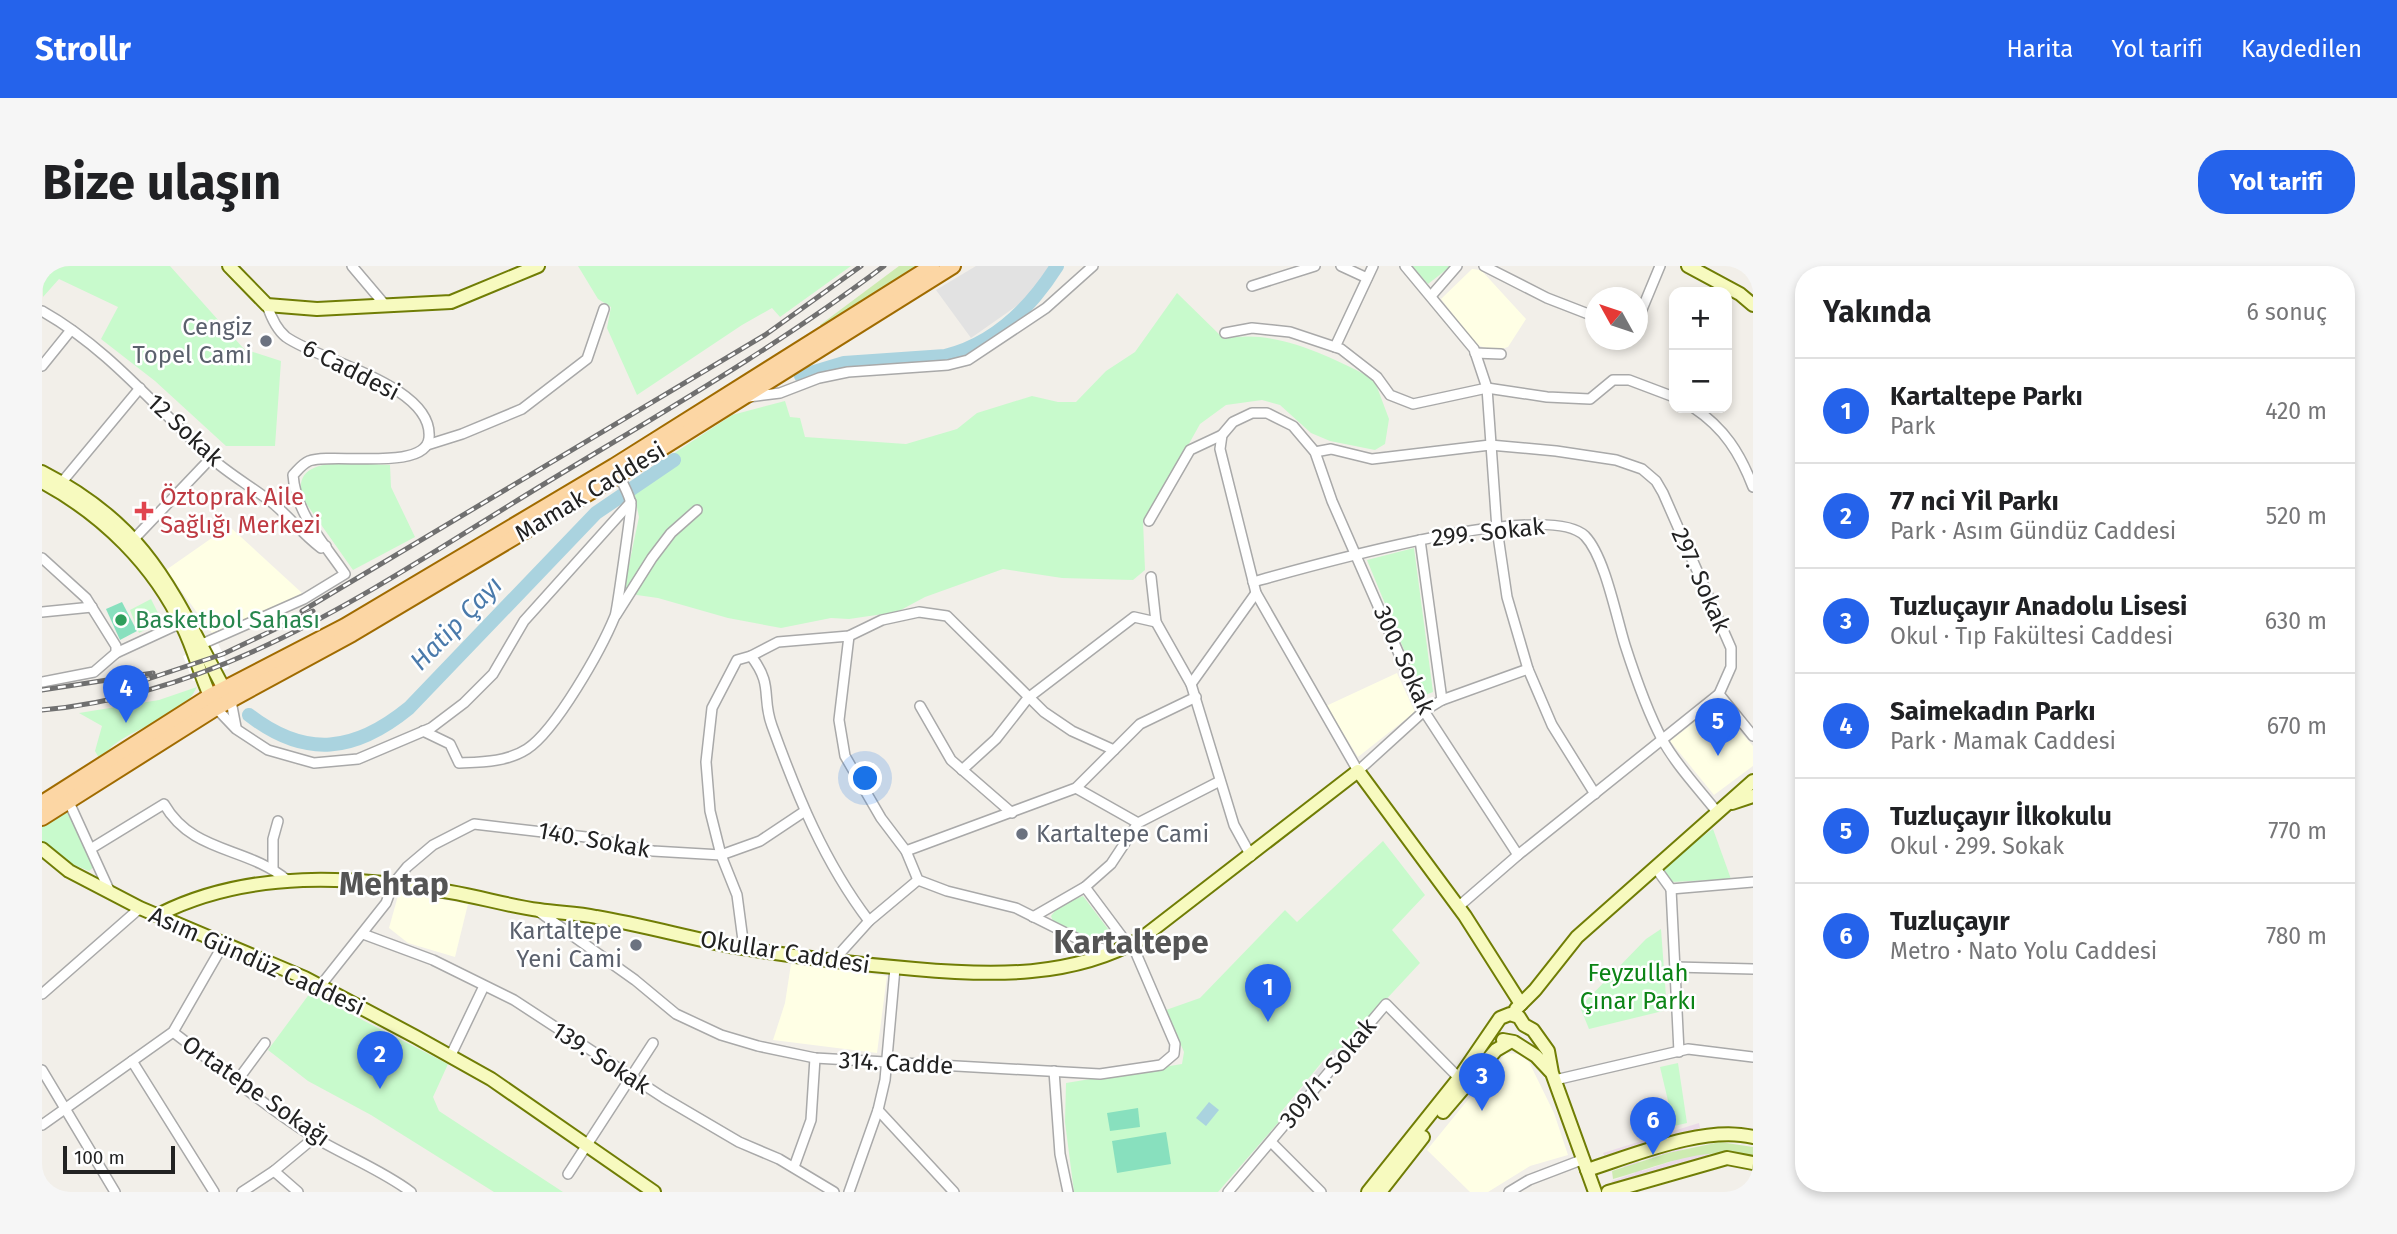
<!DOCTYPE html>
<html lang="tr">
<head>
<meta charset="utf-8">
<style>
	:root { --surface:#fff; --page:#f6f6f6; --text:#202124; --muted:#757577; --line:#e0e0e0; --accent:#2563eb }
	body { margin:0; font-family:"Fira Sans",sans-serif; background:var(--page); color:var(--text) }
	.controls { position:absolute; right:21px; top:21px; display:grid; overflow:hidden; border-radius:14px; box-shadow:0 4px 10px #0003 }
	.controls button { width:63px; height:63px; display:grid; place-items:center; padding:0; border:0; border-bottom:2px solid var(--line); background:var(--surface); color:var(--text); font:35px sans-serif }
	.compass { position:absolute; left:1543px; top:21px; width:63px; height:63px; border-radius:50%; background:var(--surface); box-shadow:0 4px 10px #0003; rotate:310deg }
	.scale { position:absolute; left:21px; bottom:18px; width:112px; box-sizing:border-box; padding-left:7px; border:4px solid #222; border-top:0; font-size:19px; line-height:24px; white-space:nowrap; color:#222; -webkit-text-stroke:5px #fff; paint-order:stroke }
	.you { position:absolute; left:824px; top:513px; width:24px; height:24px; margin:-18px; border:5px solid #fff; border-radius:50%; background:#1a73e8; box-shadow:0 0 0 10px #1a73e833 }
	.badge { display:grid; place-items:center; width:46px; height:46px; border-radius:50%; background:var(--accent); color:#fff; font-size:23px; font-weight:700 }
	.pin { position:absolute; translate:-50% -58px; filter:drop-shadow(0 2px 4px #0008) }
	.pin::after { content:''; position:absolute; top:37px; width:24px; height:21px; background:inherit; clip-path:polygon(0 0,100% 0,50% 100%) }
	.list { margin:0; padding:0; list-style:none }
	h2 { display:flex; justify-content:space-between; align-items:center; height:91px; margin:0; padding:0 28px; font-size:30px }
	h2 small { font-size:23px; font-weight:400; color:var(--muted) }
	.list li { display:grid; grid-template-columns:46px 1fr auto; gap:21px; align-items:center; box-sizing:border-box; height:105px; padding:0 28px; border-top:2px solid var(--line) }
	.list b { display:block; font-size:26px; white-space:nowrap }
	.list p { margin:0; font-size:23px; white-space:nowrap; color:var(--muted) }
	.list em { font-size:23px; font-style:normal; color:var(--muted) }
	.map { position:relative; flex:none; width:1711px; height:926px; overflow:hidden; border-radius:28px }
	header { display:flex; align-items:center; gap:42px; box-sizing:border-box; height:98px; padding:0 35px; background:var(--accent); color:#fff }
	header strong { font-size:33px }
	nav { display:flex; gap:38px; margin-inline-start:auto; font-size:24px }
	.intro { display:flex; align-items:center; justify-content:space-between; box-sizing:border-box; height:168px; padding:0 42px }
	h1 { margin:0; font-size:49px }
	.button { padding:18px 32px; border-radius:28px; background:var(--accent); color:#fff; font-size:24px; font-weight:700 }
	main { display:flex; gap:42px; padding:0 42px }
	aside { flex:1; background:var(--surface); border-radius:28px; box-shadow:0 4px 10px #0003 }
	.map>svg:first-child { display:block }
	.industrial { fill:#ebdbe8; fill-rule:evenodd }
	.education { fill:#ffffe5 }
	.grass { fill:#cdebb0 }
	.park { fill:#c8facc }
	.pitch { fill:#88e0be }
	.parking { fill:#e2e2e2 }
	.water { fill:#aad3df }
	.pier { fill:#fff }
	.lines { fill:none; stroke-linecap:round; stroke-linejoin:round }
	.river { stroke:#aad3df; stroke-width:14 }
	.street-casing { stroke:#a9a9a9; stroke-width:12 }
	.secondary-casing { stroke:#707d05; stroke-width:16 }
	.primary-casing { stroke:#a06b00; stroke-width:18 }
	.street { stroke:#fff; stroke-width:9 }
	.secondary { stroke:#f7fabf; stroke-width:12 }
	.primary { stroke:#fcd6a4; stroke-width:14 }
	.rail-casing { stroke:#707070; stroke-width:5 }
	.rail { stroke:#fff; stroke-width:2.5; stroke-dasharray:8; stroke-linecap:butt }
	.worship-dot { fill:#6b7280; stroke:#fff; stroke-width:2.5 }
	.health-dot { fill:#e0444e; stroke:#fff; stroke-width:2.5 }
	.leisure-dot { fill:#2e9e5b; stroke:#fff; stroke-width:2.5 }
	.labels { text-anchor:middle; stroke-width:5; stroke-linejoin:round; paint-order:stroke }
	.worship-label { font-size:24px; fill:#5b616d; stroke:#fff; text-anchor:end }
	.street-label { font-size:24px; fill:#222; stroke:#fff }
	.health-label { font-size:24px; fill:#be3a42; stroke:#fff; text-anchor:start }
	.leisure-label { font-size:24px; fill:#27864d; stroke:#fff; text-anchor:start }
	.park-label { font-size:24px; fill:#0c8416; stroke:#fff }
	.water-label { font-size:26px; font-style:italic; fill:#4a7aab; stroke:#fff }
	.district-label { font-size:32px; font-weight:bold; fill:#555; stroke:#fff }
</style>
</head>
<body>
<header>
<strong>Strollr</strong>
<nav><a>Harita</a><a>Yol tarifi</a><a>Kaydedilen</a></nav>
</header>
<div class="intro"><h1>Bize ulaşın</h1><a class="button">Yol tarifi</a></div>
<main>
<div class="map">
<svg width="1711" height="926" viewBox="0 0 1711 926">
	<rect width="100%" height="100%" fill="#f2efe9"/>
	<path class="industrial" d="M1657,857l1,5 -24,8 10,4 2,7 -7,3 2,8 24,-7 2,5 -95,31 -2,-6 23,-8 -2,-7 -9,2 -2,-7 -17,-3 -2,-5zM1593,882l23,5 18,7 -34,11z"/>
	<g class="education">
		<path d="M1430,3l9,1 45,49 -18,28 -13,4 -18,-6 -36,-46z"/>
		<path d="M187,260l73,67 -40,21 -50,19 -46,-63z"/>
		<path d="M1355,407l18,39 -57,45 -32,-51z"/>
		<path d="M1675,439l36,41v20l-39,29 -44,-54z"/>
		<path d="M357,626l69,12 -13,53 -47,-14 -19,-15z"/>
		<path d="M749,698l96,12 -10,77 -104,-13 12,-37z"/>
		<path d="M1464,787l12,1 11,8 25,51 14,42 -38,11 -42,26h-18l-43,-42z"/>
	</g>
	<g class="grass">
		<path d="M857,0h19l-96,63 -2,-4z"/>
		<path d="M1678,876l33,5v9c-48,-11 -94,10 -140,23l-1,-8 56,-18z"/>
	</g>
	<g class="park">
		<path d="M0,0h128l74,83 37,12 -6,85h-49l-71,-65 -54,-42 17,-32 -59,-28 -16,18z"/>
		<path d="M536,0h273l-71,51 -8,-9 -30,17 -105,70 -30,-67 4,-21 -13,-8z"/>
		<path d="M1370,0h39l-23,18z"/>
		<path d="M1135,27l47,46c51,-11 105,17 150,40l15,40 -4,25 -10,6 -45,-9 -19,-8 -31,-28 -18,-5 -36,5 -26,19 -49,88 -8,9 2,49 -12,10 -71,-2 -59,-9 -78,28 -28,15 -48,7 -18,-1 -50,10 -53,-10 -70,-20 -35,-5 16,-76 -5,-24 45,-30 -6,-9 59,-39 53,-14 5,16 10,1 5,19 101,7 51,-15 20,-16 55,-17 26,6h18l30,-31 29,-19z"/>
		<path d="M348,199l1,22 24,50 -62,33 -50,-71c-16,-48 59,-34 87,-34z"/>
		<path d="M1372,282l19,144 -10,4 -56,-136z"/>
		<path d="M109,333l11,22 -23,12 -9,-23z"/>
		<path d="M155,421c-16,33 -55,36 -82,57 -6,4 -9,10 -16,14l-4,-7 7,-25 -23,-13 80,-13z"/>
		<path d="M27,543l26,57 -6,5 -34,-14 -13,-12v-19z"/>
		<path d="M1671,563l18,50 -59,3 -11,-16z"/>
		<path d="M1341,575l42,54 -33,35 28,33 -80,86 -9,2 -50,61 3,4 -66,76h-144l-9,-70 1,-39 116,-19 2,-12 -18,-42 34,-12 85,-88 12,12z"/>
		<path d="M1041,630l28,37 -2,6 -12,1 -43,-17 -3,-7 9,-11z"/>
		<path d="M1619,663l6,81 -78,19 -9,-22 66,-68z"/>
		<path d="M268,727l138,71 -15,33 6,14 124,81h-69l-123,-77 -63,-34 -40,-31z"/>
		<path d="M1636,797l9,60 -13,3 -14,-59z"/>
	</g>
	<g class="pitch">
		<path d="M80,336l15,29 -17,9 -14,-31z"/>
		<path d="M1096,842l2,19 -30,4 -3,-18z"/>
		<path d="M1124,866l5,32 -54,9 -5,-32z"/>
	</g>
	<g class="parking">
		<path d="M934,0h74l-25,34 -54,38 -35,-48z"/>
		<path d="M1293,782l3,3 -52,63 -3,-3z"/>
	</g>
	<path class="water" d="M1167,836l10,8 -13,16 -10,-8z"/>
	<path class="pier" d="M176,377l11,25 -36,13 -10,-25z"/>
	<g class="lines">
		<g class="river">
			<path d="M759,110l43,-13 101,-7c49,-12 86,-49 112,-90"/>
			<path d="M207,449c57,44 106,37 160,-7l187,-195 78,-53"/>
		</g>
		<g class="street-casing">
			<g id="street">
				<path d="M310,0l33,39"/>
				<path d="M1299,0l26,12"/>
				<path d="M1363,0l69,83 13,39 10,141 10,68 21,72 24,56 43,69"/>
				<path d="M1442,0l63,32 49,19"/>
				<path d="M1210,20l63,-20"/>
				<path d="M1389,30l26,-30"/>
				<path d="M0,45c66,37 113,96 168,146 20,18 44,31 65,48 16,14 29,30 46,43l5,-2"/>
				<path d="M1596,53l22,-53"/>
				<path d="M1183,67l27,-5 38,4 51,17 36,28 13,18 23,9 74,-16 60,9 43,2 23,-19h16l45,17"/>
				<path d="M1293,81l38,-81"/>
				<path d="M1433,87l26,1"/>
				<path d="M0,100l29,-36"/>
				<path d="M707,131l31,-4 39,-15 29,-6 100,-7 20,-5 78,-52 47,-42"/>
				<path d="M1652,142c30,20 46,45 59,79"/>
				<path d="M385,179l35,-11 60,-25 65,-50 17,-50"/>
				<path d="M1273,186l16,-3 41,10 118,-14 66,6 60,9 26,9 14,12 7,12 68,155v19l-12,27 -201,161 -60,52"/>
				<path d="M20,216l78,-94"/>
				<path d="M1107,255l41,-71 32,-15"/>
				<path d="M92,273l77,-81"/>
				<path d="M1378,274l22,160"/>
				<path d="M0,292l44,40 30,48v7"/>
				<path d="M1109,311l5,45 35,62 43,141 17,31"/>
				<path d="M1211,316c54,-15 294,-84 332,-46 20,21 31,80 40,109 10,31 22,66 37,94 14,26 37,50 55,73"/>
				<path d="M0,346l50,-5"/>
				<path d="M574,349l36,-57 19,-25 26,-23"/>
				<path d="M807,370l-10,84 6,36 36,62 25,33 12,29 29,11 69,17 72,36 25,8"/>
				<path d="M160,378l102,-45 41,-25c-21,-31 -49,-60 -52,-99 5,-5 9,-11 16,-14 23,-9 117,11 120,-23 5,-53 -110,-77 -143,-101 -10,-8 -15,-20 -19,-32"/>
				<path d="M709,390l27,-14 71,-6 33,-16 37,-8 28,4 97,96 28,19 42,19"/>
				<path d="M0,416l52,-10 22,-19 65,-30"/>
				<path d="M1149,418l65,-91"/>
				<path d="M1677,428l34,42"/>
				<path d="M189,435l5,26"/>
				<path d="M878,440l31,54 61,53"/>
				<path d="M174,442l20,21 32,21 46,13 44,-4 73,-31 33,-25 29,-29 31,-53 107,-119"/>
				<path d="M381,465l27,13 9,19c23,-1 48,-1 68,-14 29,-19 74,-99 88,-133 2,-5 16,-105 16,-111 -1,-10 -8,-20 -12,-30"/>
				<path d="M920,504l34,-31 32,-41 106,-81 22,5"/>
				<path d="M1034,522l62,35"/>
				<path d="M26,534l42,92"/>
				<path d="M50,582l72,-44c29,50 82,42 123,76"/>
				<path d="M864,585l170,-63 64,-64 56,-27"/>
				<path d="M1476,589l-94,-144 -92,-210 -17,-49 -22,-26 -26,-13h-15l-19,9 -11,13 -2,14 36,144 102,178 66,-60 18,-11 86,-31"/>
				<path d="M1613,601l16,22 82,-7"/>
				<path d="M231,602v-29l5,-18"/>
				<path d="M1043,621l44,59"/>
				<path d="M1629,623l8,163"/>
				<path d="M496,645l97,69 41,34 45,21 37,11 57,12 285,16 61,-9 13,-11 1,-10 -43,-100"/>
				<path d="M991,651l52,-30 26,-23 27,-41 82,-42"/>
				<path d="M321,668l70,26 81,40 150,98 75,44 40,17 55,33"/>
				<path d="M702,682l-7,-53 -16,-40 -11,-44 -4,-49 6,-54 25,-48 14,-4c23,30 10,40 21,70 25,69 52,136 97,195"/>
				<path d="M791,695l36,-40 49,-41"/>
				<path d="M1633,701l78,2"/>
				<path d="M853,702l-10,112 -7,30 76,82"/>
				<path d="M279,719l65,-82 7,-19 14,-17 26,-22 41,-21 112,13 67,14 68,4 39,-14 45,-30"/>
				<path d="M0,728l98,-86"/>
				<path d="M131,766c46,35 90,73 139,104 33,20 68,33 99,56"/>
				<path d="M408,791l34,-71"/>
				<path d="M90,795l82,131"/>
				<path d="M0,804l73,122"/>
				<path d="M1012,805l6,83 8,38"/>
				<path d="M1513,814l133,-31 65,8"/>
				<path d="M195,815l28,-38"/>
				<path d="M0,859l131,-93 50,-87"/>
				<path d="M1229,876l50,50"/>
				<path d="M752,901l17,-47 4,-62"/>
				<path d="M232,905l24,21"/>
				<path d="M526,908l85,-131"/>
				<path d="M200,926l32,-21 41,-34"/>
				<path d="M807,926l29,-82"/>
				<path d="M1186,926l158,-188 73,74"/>
				<path d="M1467,926l20,-12 55,-21"/>
			</g>
		</g>
		<g class="secondary-casing">
			<g id="secondary">
				<path d="M187,0l38,39 50,4 134,-7 87,-36"/>
				<path d="M1646,0l52,28 13,11"/>
				<path d="M0,206c111,57 131,124 187,226"/>
				<path d="M0,216c60,32 112,83 141,145 12,24 18,52 30,75"/>
				<path d="M1690,537l21,-7"/>
				<path d="M0,583l27,22 71,37 165,70 111,59 75,42 163,113"/>
				<path d="M118,648c90,-45 194,-38 290,-22 30,5 59,14 89,18 19,3 38,3 57,7 47,8 93,21 140,30 59,10 119,17 179,22 77,7 158,9 227,-31l216,-167 107,145 56,88"/>
				<path d="M1474,743l19,-19 42,-53 176,-156"/>
				<path d="M1461,774l11,2 22,14 14,15"/>
				<path d="M1401,846l53,-62 12,-7"/>
				<path d="M1545,904c47,-15 118,-45 166,-33"/>
				<path d="M1326,926l91,-114 41,-60 10,-4 9,3 5,8 9,5 15,21 4,22 43,119"/>
				<path d="M1338,926l43,-55"/>
				<path d="M1566,926l119,-34 26,5"/>
			</g>
		</g>
		<g class="primary-casing">
			<g id="primary">
				<path d="M0,537l168,-107 135,-70 269,-160 318,-200"/>
				<path d="M0,552l174,-110 136,-74 267,-159 334,-209"/>
			</g>
		</g>
		<use href="#street" class="street"/>
		<use href="#secondary" class="secondary"/>
		<use href="#primary" class="primary"/>
		<g class="rail-casing">
			<g id="rail">
				<path d="M260,345l463,-276 96,-69"/>
				<path d="M100,415l81,-27 90,-43"/>
				<path d="M0,424l111,-17"/>
				<path d="M0,444c191,-17 348,-133 507,-229 114,-69 229,-135 335,-215"/>
			</g>
		</g>
		<use href="#rail" class="rail"/>
	</g>
	<g class="worship-dot">
		<circle cx="224" cy="75" r="7"/>
		<circle cx="980" cy="568" r="7"/>
		<circle cx="594" cy="679" r="7"/>
	</g>
	<path class="health-dot" d="M98.5 234.5h7v7h7v7h-7v7h-7v-7h-7v-7h7z"/>
	<circle class="leisure-dot" cx="79" cy="354" r="7"/>
	<g class="labels">
		<g class="worship-label">
			<text x="210" y="69">Cengiz<tspan x="210" dy="28">Topel Cami</tspan></text>
			<text x="994" y="576" text-anchor="start">Kartaltepe Cami</text>
			<text x="580" y="673">Kartaltepe<tspan x="580" dy="28">Yeni Cami</tspan></text>
		</g>
		<g class="street-label">
			<text transform="translate(309 104) rotate(27)" y="8">6 Caddesi</text>
			<text transform="translate(143 164) rotate(43)" y="8">12 Sokak</text>
			<text transform="translate(548 226) rotate(-31)" y="8">Mamak Caddesi</text>
			<text transform="translate(1446 266) rotate(-6)" y="8">299. Sokak</text>
			<text transform="translate(1659 314) rotate(66)" y="8">297. Sokak</text>
			<text transform="translate(1362 394) rotate(66)" y="8">300. Sokak</text>
			<text transform="translate(552 574) rotate(10)" y="8">140. Sokak</text>
			<text transform="translate(743 686) rotate(9)" y="8">Okullar Caddesi</text>
			<text transform="translate(215 695) rotate(24)" y="8">Asım Gündüz Caddesi</text>
			<text transform="translate(559 792) rotate(33)" y="8">139. Sokak</text>
			<text transform="translate(854 797) rotate(3)" y="8">314. Cadde</text>
			<text transform="translate(1286 807) rotate(-50)" y="8">309/1. Sokak</text>
			<text transform="translate(214 825) rotate(35)" y="8">Ortatepe Sokağı</text>
		</g>
		<g class="health-label">
			<text x="118" y="239">Öztoprak Aile<tspan x="118" dy="28">Sağlığı Merkezi</tspan></text>
		</g>
		<g class="leisure-label">
			<text x="93" y="362">Basketbol Sahası</text>
		</g>
		<g class="park-label">
			<text x="1596" y="715">Feyzullah<tspan x="1596" dy="28">Çınar Parkı</tspan></text>
		</g>
		<g class="water-label">
			<text transform="translate(414 357) rotate(-46)" y="9">Hatip Çayı</text>
		</g>
		<g class="district-label">
			<text x="352" y="629">Mehtap</text>
			<text x="1089" y="687">Kartaltepe</text>
		</g>
	</g>
</svg>
<div class="controls">
<button>+</button>
<button>−</button>
</div>
<svg class="compass" viewBox="-18 -18 36 36"><path d="M0-13l5 13h-10z" fill="#e53935"/><path d="M0 13l5-13h-10z" fill="#757577"/></svg>
<div class="scale">100 m</div>
<div class="you"></div>
<div class="pin badge" style="left:1226px;top:756px">1</div>
<div class="pin badge" style="left:338px;top:823px">2</div>
<div class="pin badge" style="left:1440px;top:845px">3</div>
<div class="pin badge" style="left:84px;top:457px">4</div>
<div class="pin badge" style="left:1676px;top:490px">5</div>
<div class="pin badge" style="left:1611px;top:889px">6</div>
</div>
<aside>
<h2>Yakında<small>6 sonuç</small></h2>
<ul class="list">
<li><span class="badge">1</span><div><b>Kartaltepe Parkı</b><p>Park</p></div><em>420 m</em></li>
<li><span class="badge">2</span><div><b>77 nci Yil Parkı</b><p>Park · Asım Gündüz Caddesi</p></div><em>520 m</em></li>
<li><span class="badge">3</span><div><b>Tuzluçayır Anadolu Lisesi</b><p>Okul · Tıp Fakültesi Caddesi</p></div><em>630 m</em></li>
<li><span class="badge">4</span><div><b>Saimekadın Parkı</b><p>Park · Mamak Caddesi</p></div><em>670 m</em></li>
<li><span class="badge">5</span><div><b>Tuzluçayır İlkokulu</b><p>Okul · 299. Sokak</p></div><em>770 m</em></li>
<li><span class="badge">6</span><div><b>Tuzluçayır</b><p>Metro · Nato Yolu Caddesi</p></div><em>780 m</em></li>
</ul>
</aside>
</main>
</body>
</html>
